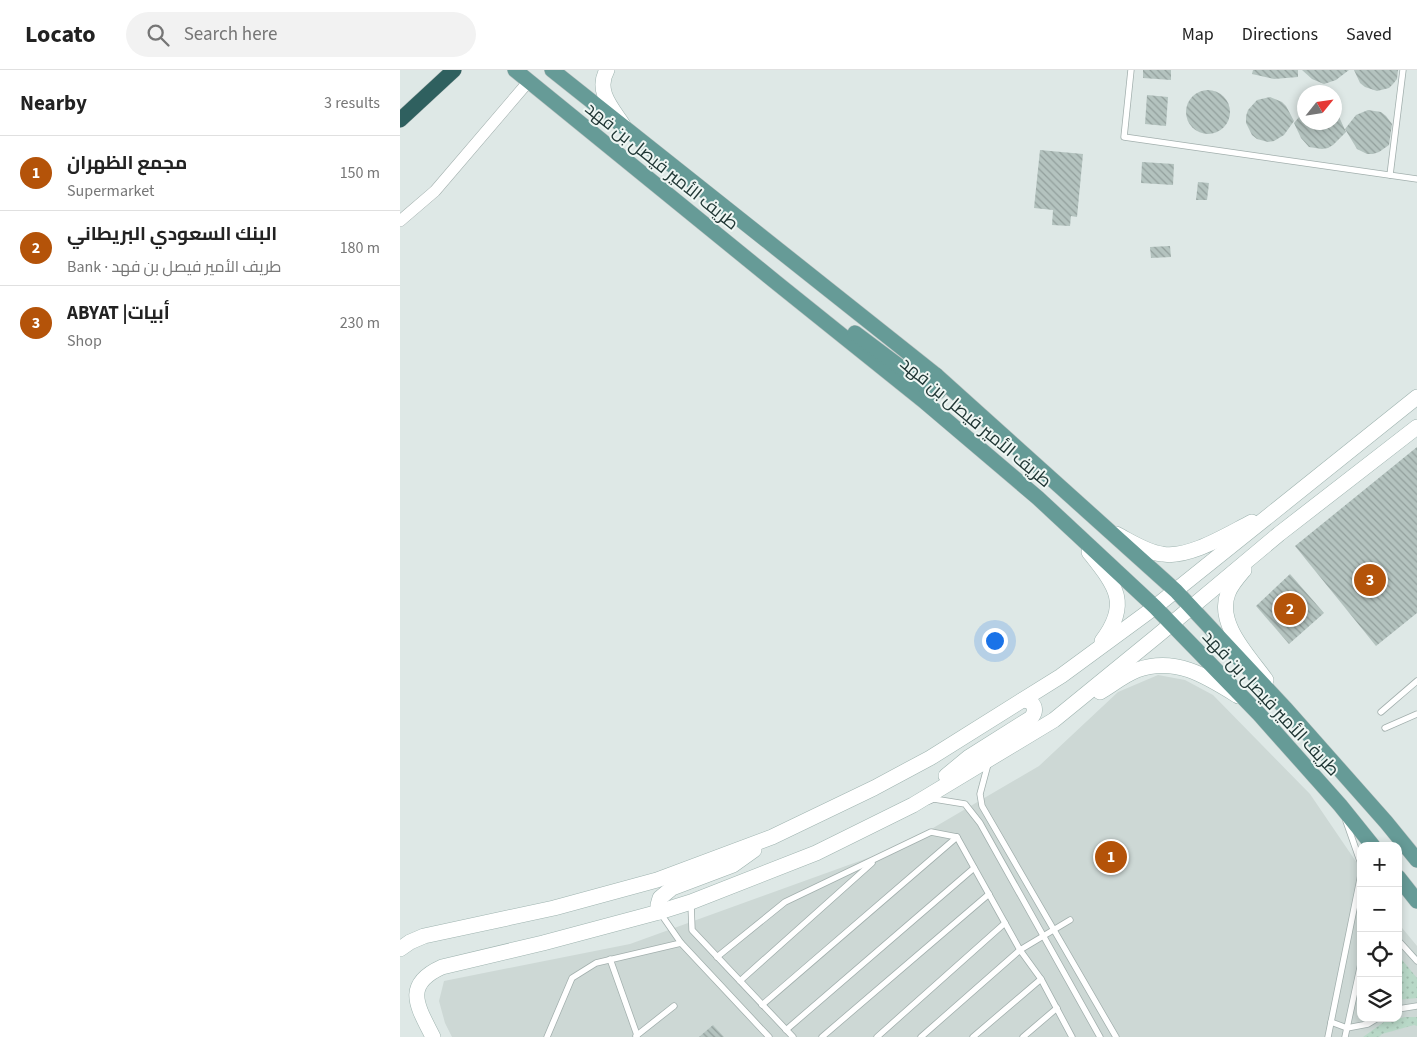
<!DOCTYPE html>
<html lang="en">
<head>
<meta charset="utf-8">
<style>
	:root { --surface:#fff; --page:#f2f2f2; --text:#222; --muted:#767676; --line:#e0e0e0; --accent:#b45309 }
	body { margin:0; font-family:"Source Sans 3",Cairo,sans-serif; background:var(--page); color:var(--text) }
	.controls { position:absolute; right:15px; bottom:15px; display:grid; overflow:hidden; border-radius:10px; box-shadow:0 2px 8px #0003 }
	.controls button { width:45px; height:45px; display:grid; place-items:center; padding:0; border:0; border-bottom:1px solid var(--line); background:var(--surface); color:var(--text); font:25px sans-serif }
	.compass { position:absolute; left:897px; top:15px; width:45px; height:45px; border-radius:50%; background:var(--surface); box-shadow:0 2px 8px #0003; rotate:60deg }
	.you { position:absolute; left:594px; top:570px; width:18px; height:18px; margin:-12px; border:4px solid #fff; border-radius:50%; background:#1a73e8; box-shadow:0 0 0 8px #1a73e833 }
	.badge { display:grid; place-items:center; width:32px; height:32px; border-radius:50%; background:var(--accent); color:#fff; font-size:16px; font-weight:700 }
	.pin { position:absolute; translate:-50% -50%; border:2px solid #fff; box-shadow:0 1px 5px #0006 }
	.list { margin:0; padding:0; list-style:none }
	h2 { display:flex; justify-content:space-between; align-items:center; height:65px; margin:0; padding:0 20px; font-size:21px }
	h2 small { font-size:16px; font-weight:400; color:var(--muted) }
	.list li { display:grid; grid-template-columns:32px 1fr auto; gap:15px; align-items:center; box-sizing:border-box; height:75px; padding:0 20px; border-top:1px solid var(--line) }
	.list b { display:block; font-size:19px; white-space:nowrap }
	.list p { margin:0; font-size:16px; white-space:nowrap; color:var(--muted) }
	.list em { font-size:16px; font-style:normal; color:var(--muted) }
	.icon { flex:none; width:28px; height:28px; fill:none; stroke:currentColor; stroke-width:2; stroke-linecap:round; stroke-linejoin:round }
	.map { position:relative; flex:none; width:1017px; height:967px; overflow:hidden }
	header { display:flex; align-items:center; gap:30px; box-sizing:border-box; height:70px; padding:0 25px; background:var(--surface); border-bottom:1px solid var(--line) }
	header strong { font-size:24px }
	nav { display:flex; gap:28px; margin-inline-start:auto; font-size:18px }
	.search { width:350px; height:45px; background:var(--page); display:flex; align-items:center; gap:12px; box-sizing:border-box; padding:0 18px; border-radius:28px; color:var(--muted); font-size:19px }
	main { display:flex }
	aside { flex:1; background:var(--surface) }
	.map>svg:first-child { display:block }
	.built { fill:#cdd8d5 }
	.grass { fill:url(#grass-dots) }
	.building { fill:url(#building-back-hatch) }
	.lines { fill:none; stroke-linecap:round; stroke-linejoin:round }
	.lane-casing { stroke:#a2afad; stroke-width:7 }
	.street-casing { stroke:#a2afad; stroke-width:12 }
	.secondary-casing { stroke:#9eb3af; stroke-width:16 }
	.primary-casing { stroke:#bcc3c2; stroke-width:16 }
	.highway-casing { stroke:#bcc3c2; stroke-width:16 }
	.lane { stroke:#fff; stroke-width:5.5 }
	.street { stroke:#fff; stroke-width:11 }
	.secondary { stroke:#fff; stroke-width:15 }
	.primary { stroke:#669b97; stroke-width:15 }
	.highway { stroke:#2f605f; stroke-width:15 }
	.labels { text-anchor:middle; stroke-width:4; stroke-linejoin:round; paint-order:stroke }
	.street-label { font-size:18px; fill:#213735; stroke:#eef6f3 }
</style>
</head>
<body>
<header>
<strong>Locato</strong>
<div class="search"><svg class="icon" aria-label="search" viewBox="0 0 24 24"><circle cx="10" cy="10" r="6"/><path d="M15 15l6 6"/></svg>Search here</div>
<nav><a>Map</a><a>Directions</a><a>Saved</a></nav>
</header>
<main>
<aside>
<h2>Nearby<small>3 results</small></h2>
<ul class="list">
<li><span class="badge">1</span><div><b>مجمع الظهران</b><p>Supermarket</p></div><em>150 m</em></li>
<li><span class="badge">2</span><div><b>البنك السعودي البريطاني</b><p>Bank · طريف الأمير فيصل بن فهد</p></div><em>180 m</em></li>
<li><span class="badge">3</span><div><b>ABYAT |أبيات</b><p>Shop</p></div><em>230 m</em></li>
</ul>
</aside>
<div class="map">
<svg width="1017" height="967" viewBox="0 0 1017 967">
	<defs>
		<pattern id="grass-dots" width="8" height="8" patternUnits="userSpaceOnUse" patternTransform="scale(1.25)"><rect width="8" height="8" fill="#b8d8c7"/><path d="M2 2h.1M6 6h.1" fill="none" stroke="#9ebaac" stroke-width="1.8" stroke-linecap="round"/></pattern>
		<pattern id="building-back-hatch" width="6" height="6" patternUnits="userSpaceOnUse" patternTransform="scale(1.25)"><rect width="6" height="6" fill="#b4c3bf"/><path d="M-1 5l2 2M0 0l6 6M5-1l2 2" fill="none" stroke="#929f9c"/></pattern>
	</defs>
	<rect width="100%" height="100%" fill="#dee8e6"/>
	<path class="built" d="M758,605l27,5 28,15 97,99 51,75v149h37v-95l19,23v91h-965l-7,-14 -6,-22 5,-20 186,-37 274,-99 135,-79 79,-74z"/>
	<g class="grass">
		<path d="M998,885l19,23v20l-19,2z"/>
		<path d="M1005,947h12v9l-3,-1 -32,9 -3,3h-16l21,-15z"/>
	</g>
	<g class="building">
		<path d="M743,0h28v10l-28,-2z"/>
		<path d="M853,0h45v7l-24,2 -22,-5z"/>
		<path d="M902,0h47l-13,10 -12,4 -12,-5z"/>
		<path d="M954,0h44l-1,9 -4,5 -4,4 -12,3 -12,-4 -5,-4z"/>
		<circle cx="808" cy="42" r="22"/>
		<path d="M747,25l21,2 -2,29 -21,-2z"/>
		<path d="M870,27l12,5 4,4 8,15 -10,14 -10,6 -6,1 -11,-3 -5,-4 -6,-12v-7l2,-6 9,-10z"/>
		<path d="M934,36l12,26 -13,13 -5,3 -6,1 -13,-2 -8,-9 -7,-15 10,-12v11h30z"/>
		<path d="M968,40l13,2 5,4 6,8 -3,21 -10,7 -6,2h-6l-10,-5 -12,-20 11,-14z"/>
		<path d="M640,80l43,4 -6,63 -6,-1 -1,10 -18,-1 1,-15 -19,-2z"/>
		<path d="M742,92l32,2 -1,21 -32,-2z"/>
		<path d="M798,112l11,1 -2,17h-11z"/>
		<path d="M770,176l1,11 -20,1 -1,-11z"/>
		<path d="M1017,377v166l-41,33 -81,-100z"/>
		<path d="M890,504l34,39 -35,31 -33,-38z"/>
		<path d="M313,955l11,12h-25z"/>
	</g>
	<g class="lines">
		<g class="lane-casing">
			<g id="lane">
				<path d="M731,0l-7,67 293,42"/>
				<path d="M990,105l13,-105"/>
				<path d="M981,642l36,-31"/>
				<path d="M985,658l32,-14"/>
				<path d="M588,694l-8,30 2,12 134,231"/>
				<path d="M529,731l5,-2 31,5 15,19 120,214"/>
				<path d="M946,751l15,43"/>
				<path d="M291,834l1,26 101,107"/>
				<path d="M261,844l20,29 88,94"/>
				<path d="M998,870l19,21"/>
				<path d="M317,887l68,-55 146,-70 26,5 63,113 50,-30"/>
				<path d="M210,889l27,76"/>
				<path d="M340,911l132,-118"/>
				<path d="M362,935l195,-168"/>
				<path d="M998,939l19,-3"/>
				<path d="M931,952l16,6 21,-4 10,-6"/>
				<path d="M386,960l188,-162"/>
				<path d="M236,966l38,-30"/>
				<path d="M147,967l25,-59 24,-15 85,-20"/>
				<path d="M422,967l167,-143"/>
				<path d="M477,967l128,-114"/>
				<path d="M521,967l99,-87 21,29 31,58"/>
				<path d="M573,967l68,-58"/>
				<path d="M623,967l34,-29"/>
				<path d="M928,967l33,-163"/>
				<path d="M945,967l16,-74"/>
			</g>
		</g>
		<g class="street-casing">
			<path id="street" d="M0,151l35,-30 94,-110"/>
		</g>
		<g class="secondary-casing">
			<g id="secondary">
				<path d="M207,0c-12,21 5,38 16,55"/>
				<path d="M716,464c14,7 30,18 46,20 27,5 66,-20 90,-32"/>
				<path d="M689,482c26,33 42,51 13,89"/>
				<path d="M844,500c-6,7 -13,15 -16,23 -12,31 21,63 38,87"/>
				<path d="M700,622c12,-7 24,-17 37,-22 38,-14 69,6 101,26"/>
				<path d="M546,706l23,-19 62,-39c7,-9 3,-17 -8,-18"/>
				<path d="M259,842l-1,-7 2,-7 12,-10 61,-23 21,-15"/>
				<path d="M0,879l10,-7 14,-6 130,-28 103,-28 115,-43 102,-49 56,-30 131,-82 94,-69 262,-210"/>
				<path d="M33,967c-15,-30 -31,-52 9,-70l101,-24 116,-31 32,-10 125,-49 97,-48 141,-85 103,-84 122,-102 138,-107"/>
			</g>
		</g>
		<g class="primary-casing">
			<g id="primary">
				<path d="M115,0l263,214 147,118 113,96 117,109 104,107 81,91 33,41"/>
				<path d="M152,0l384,305 240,216 109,117 101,114 31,38"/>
				<path d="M455,263l80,60 3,-1 3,-4 -5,-13"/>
				<path d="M998,807l19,24"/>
			</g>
		</g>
		<g class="highway-casing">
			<path id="highway" d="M0,50l54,-50"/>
		</g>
		<use href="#lane" class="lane"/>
		<use href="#street" class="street"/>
		<use href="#secondary" class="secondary"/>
		<use href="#primary" class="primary"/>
		<use href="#highway" class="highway"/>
	</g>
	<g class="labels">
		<g class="street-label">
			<text transform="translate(262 96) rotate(39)" y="6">طريف الأمير فيصل بن فهد</text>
			<text transform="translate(576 352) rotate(40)" y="6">طريف الأمير فيصل بن فهد</text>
			<text transform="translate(871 633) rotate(47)" y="6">طريف الأمير فيصل بن فهد</text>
		</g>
	</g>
</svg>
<div class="controls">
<button>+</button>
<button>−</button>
<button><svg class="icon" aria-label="locate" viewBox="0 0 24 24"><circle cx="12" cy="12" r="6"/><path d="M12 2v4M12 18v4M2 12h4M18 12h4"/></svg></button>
<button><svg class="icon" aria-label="layers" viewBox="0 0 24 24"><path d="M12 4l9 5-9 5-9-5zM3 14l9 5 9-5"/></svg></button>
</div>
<svg class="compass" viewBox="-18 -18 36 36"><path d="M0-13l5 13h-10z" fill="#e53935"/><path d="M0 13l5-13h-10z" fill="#767676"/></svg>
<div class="you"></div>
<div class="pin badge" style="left:711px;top:787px">1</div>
<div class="pin badge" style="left:890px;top:539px">2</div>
<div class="pin badge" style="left:970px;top:510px">3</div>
</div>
</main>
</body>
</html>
